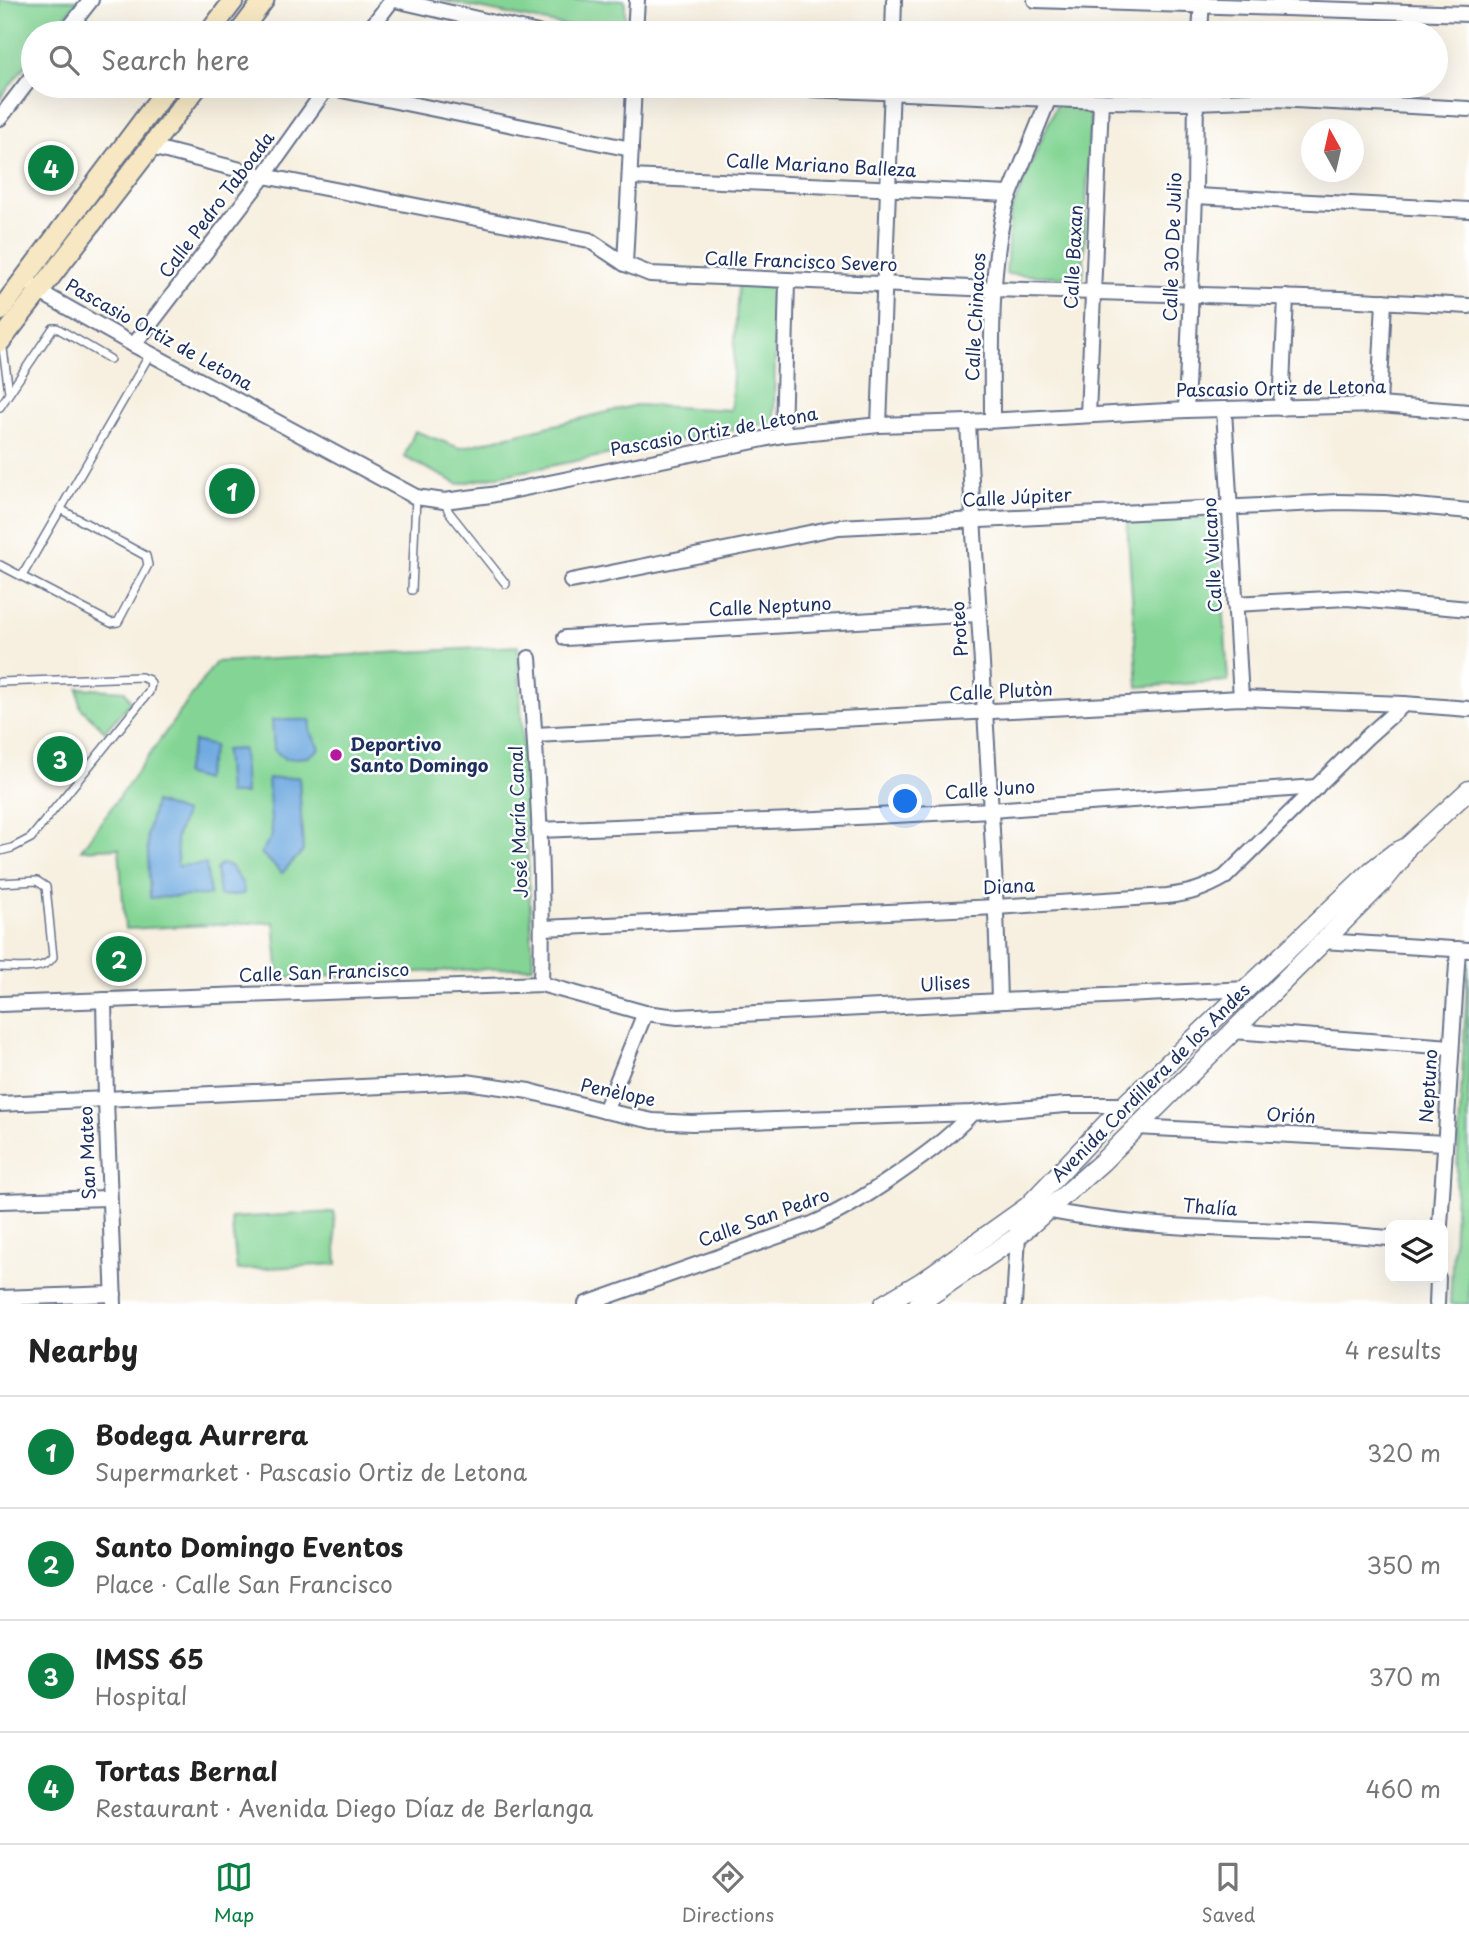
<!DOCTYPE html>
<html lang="en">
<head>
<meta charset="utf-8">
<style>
	:root { --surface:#fff; --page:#f6f6f6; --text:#222; --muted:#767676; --line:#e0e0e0; --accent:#0b8043 }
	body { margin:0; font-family:"Playpen Sans",sans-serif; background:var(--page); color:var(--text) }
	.controls { position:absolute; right:21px; bottom:21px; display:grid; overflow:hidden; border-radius:14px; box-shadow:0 7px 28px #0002 }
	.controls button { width:63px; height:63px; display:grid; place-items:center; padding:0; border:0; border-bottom:2px solid var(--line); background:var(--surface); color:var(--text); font:35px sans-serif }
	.compass { position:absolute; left:1301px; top:119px; width:63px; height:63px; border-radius:50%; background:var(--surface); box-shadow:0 7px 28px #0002; rotate:352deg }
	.you { position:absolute; left:906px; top:802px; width:24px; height:24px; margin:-18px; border:5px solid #fff; border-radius:50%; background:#1a73e8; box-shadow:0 0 0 10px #1a73e833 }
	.badge { display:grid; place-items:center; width:46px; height:46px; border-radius:50%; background:var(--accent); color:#fff; font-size:23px; font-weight:700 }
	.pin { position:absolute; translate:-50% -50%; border:4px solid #fff; box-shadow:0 2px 7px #0006 }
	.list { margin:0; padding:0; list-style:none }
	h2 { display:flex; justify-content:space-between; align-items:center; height:91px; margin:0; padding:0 28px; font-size:30px }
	h2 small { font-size:23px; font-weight:400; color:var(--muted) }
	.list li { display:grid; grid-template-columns:46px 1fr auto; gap:21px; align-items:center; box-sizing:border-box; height:112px; padding:0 28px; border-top:2px solid var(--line) }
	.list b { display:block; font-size:26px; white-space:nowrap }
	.list p { margin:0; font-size:23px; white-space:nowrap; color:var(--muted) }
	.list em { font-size:23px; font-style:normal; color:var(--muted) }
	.icon { flex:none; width:38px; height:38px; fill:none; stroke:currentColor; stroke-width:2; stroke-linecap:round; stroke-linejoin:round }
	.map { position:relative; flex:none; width:1469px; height:1304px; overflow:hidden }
	.search { position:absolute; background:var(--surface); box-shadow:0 7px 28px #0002; left:21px; right:21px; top:21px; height:77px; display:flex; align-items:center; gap:18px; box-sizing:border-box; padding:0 24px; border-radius:38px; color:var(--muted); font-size:26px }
	.sheet { height:539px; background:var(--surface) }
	nav { display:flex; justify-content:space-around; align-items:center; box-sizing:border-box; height:98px; border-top:2px solid var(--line); background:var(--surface); font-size:19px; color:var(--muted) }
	nav a { display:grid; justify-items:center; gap:4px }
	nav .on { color:var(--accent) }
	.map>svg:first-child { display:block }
	.green { fill:#84d595; stroke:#50827a; stroke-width:2 }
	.water { fill:#70aae0; stroke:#466c9f; stroke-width:2 }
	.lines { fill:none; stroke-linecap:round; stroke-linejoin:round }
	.service-casing { stroke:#68738c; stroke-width:10 }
	.minor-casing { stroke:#68738c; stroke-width:18 }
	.tertiary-casing { stroke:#68738c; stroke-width:21 }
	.secondary-casing { stroke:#68738c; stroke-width:23 }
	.service { stroke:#fff; stroke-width:7 }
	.minor { stroke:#fff; stroke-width:14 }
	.tertiary { stroke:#fff; stroke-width:18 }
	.secondary { stroke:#f7e8c3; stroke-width:19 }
	.poi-dot { fill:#b5179e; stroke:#fff; stroke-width:2.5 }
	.labels { text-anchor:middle; stroke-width:5; stroke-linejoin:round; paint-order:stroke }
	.street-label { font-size:18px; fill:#1b2f5e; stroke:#fff }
	.poi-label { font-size:18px; font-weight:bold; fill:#1b2f5e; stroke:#fff; text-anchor:start }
</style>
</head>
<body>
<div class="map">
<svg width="1469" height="1304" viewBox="0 0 1469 1304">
	<rect width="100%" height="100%" fill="#fff"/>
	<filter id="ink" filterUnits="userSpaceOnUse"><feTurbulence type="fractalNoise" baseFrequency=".0143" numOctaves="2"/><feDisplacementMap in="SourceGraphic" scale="14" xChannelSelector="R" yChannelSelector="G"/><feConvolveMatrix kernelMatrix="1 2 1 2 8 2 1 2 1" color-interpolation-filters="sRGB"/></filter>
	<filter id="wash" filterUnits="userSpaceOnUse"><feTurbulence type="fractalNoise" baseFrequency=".00686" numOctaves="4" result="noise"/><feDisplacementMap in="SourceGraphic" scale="28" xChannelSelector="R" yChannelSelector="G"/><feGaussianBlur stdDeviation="1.57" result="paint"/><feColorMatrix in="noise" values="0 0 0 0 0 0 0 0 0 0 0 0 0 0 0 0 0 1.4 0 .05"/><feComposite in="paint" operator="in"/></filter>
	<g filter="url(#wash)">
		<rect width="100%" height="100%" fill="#f7f0e0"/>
		<g class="green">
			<path d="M0,0h78l-26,33h-19v23l-33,42z"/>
			<path d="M439,0h186v33h-24z"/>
			<path d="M1057,103l34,1 -8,174 -77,-4 4,-60z"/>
			<path d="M738,284l38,2 -2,136 -316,62 -54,-27 11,-26 45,17 176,-43 95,5z"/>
			<path d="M1218,517l10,164 -90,6 -11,-166z"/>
			<path d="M518,646l15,321 -254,11 -5,-56 -149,7 -6,-81 -38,2 135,-188z"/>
			<path d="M78,688l47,3 6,11 -26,29 -25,-24z"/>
			<path d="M1468,960l1,344h-19z"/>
			<path d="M334,1212l3,52 -100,6 -6,-52z"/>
		</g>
		<g class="water">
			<path d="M272,720h39l-1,11 10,17 -12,9 -23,2 -11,-9z"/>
			<path d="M194,741l20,5 -10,34 -20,-6z"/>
			<path d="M243,749l2,45h-17l-3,-44z"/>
			<path d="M299,777l4,74 -21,22 -21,-20 11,-17 -4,-57z"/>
			<path d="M155,802l30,11 -9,25 2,28 28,-2 4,31 -60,3 -3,-64z"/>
			<path d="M221,864l9,2 13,18 1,10 -25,2 -3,-27z"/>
		</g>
	</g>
	<g filter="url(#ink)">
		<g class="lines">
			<g class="service-casing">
				<g id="service">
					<path d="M2,342l7,50"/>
					<path d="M0,407l53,-79h4l53,31"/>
					<path d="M444,501l5,11 57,72"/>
					<path d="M0,565l111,58 7,-1 30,-57 -2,-9 -86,-47"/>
					<path d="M22,576l128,-222"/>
					<path d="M412,590l4,-93"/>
					<path d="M0,682l141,-5 8,3 2,4 -2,8 -118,146 -19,10 -12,3"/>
					<path d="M0,883l37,-2 9,6 7,70c-9,15 -36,10 -53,10"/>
				</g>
			</g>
			<g class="minor-casing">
				<g id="minor">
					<path d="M395,0l143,33"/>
					<path d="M1035,0l434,14"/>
					<path d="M65,33l26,-33"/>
					<path d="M367,33l25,-33"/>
					<path d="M635,33l2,-33"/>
					<path d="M893,33l1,-33"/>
					<path d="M1200,33l2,-33"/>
					<path d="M735,86l366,15 94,1 80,-3 194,10"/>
					<path d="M327,87l304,62"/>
					<path d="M0,118l33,-43"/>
					<path d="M151,147l113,29 325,64 36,24 25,10 343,15 348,10 128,7"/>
					<path d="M630,177l380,17"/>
					<path d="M1195,196l274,14"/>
					<path d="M625,264l9,-178"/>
					<path d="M32,285l15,11 87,49 282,152 28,4 47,-6 292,-60 96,-10 89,-3 218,-12 193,-5 90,7"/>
					<path d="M134,345l130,-169 64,-90"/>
					<path d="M1379,405l5,-104"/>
					<path d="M1281,408l5,-111"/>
					<path d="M1186,410l9,-214 1,-110"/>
					<path d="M1224,410l17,288"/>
					<path d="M1088,415l13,-314"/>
					<path d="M992,420c0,-71 -3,-143 13,-213l44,-109"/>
					<path d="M968,422c9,193 26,385 31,579"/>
					<path d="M879,425l13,-339"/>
					<path d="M783,435l4,-154"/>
					<path d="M571,581l268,-54 499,-25 47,1 84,8"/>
					<path d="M1235,604l112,-6 122,11"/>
					<path d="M565,638l412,-24"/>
					<path d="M529,658c8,108 15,217 12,326"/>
					<path d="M535,735l706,-37 163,6 65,5"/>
					<path d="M539,830l279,-11 173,-9 326,-23"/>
					<path d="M543,928l453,-21 171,-11c24,-3 37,-7 58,-19l142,-140 37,-33"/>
					<path d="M1322,941l147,9"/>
					<path d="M104,1000l2,100 8,204"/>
					<path d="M0,1004l541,-20 104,29 33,4 569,-28"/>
					<path d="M1233,1031l218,16"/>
					<path d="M0,1104l466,-22 63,9 76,20 48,10 39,2 280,-10 93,-8h59"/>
					<path d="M605,1111l40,-98"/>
					<path d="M1136,1127l309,16"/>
					<path d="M0,1201l109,-3"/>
					<path d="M1040,1209c88,18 180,20 270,23 27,1 54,4 80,6"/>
					<path d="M1440,1225l18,-276"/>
					<path d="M0,1298l114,-4"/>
					<path d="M586,1304l226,-80c29,-12 54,-28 80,-46 29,-20 56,-39 80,-65"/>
					<path d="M1014,1304l4,-68 -1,-7"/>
					<path d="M1437,1304l1,-26"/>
				</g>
			</g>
			<g class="tertiary-casing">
				<g id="tertiary">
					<path d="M884,1304l37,-22 107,-76 96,-101 248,-235 22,-17 13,-6 62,-57"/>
					<path d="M918,1304l100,-68 84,-74 281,-280 17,-21 7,-14"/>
				</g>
			</g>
			<g class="secondary-casing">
				<g id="secondary">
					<path d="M209,33l25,-33"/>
					<path d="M239,33l25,-33"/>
					<path d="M0,311l169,-225"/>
					<path d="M0,342l198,-256"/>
				</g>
			</g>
			<use href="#service" class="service"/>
			<use href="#minor" class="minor"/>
			<use href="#tertiary" class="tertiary"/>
			<use href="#secondary" class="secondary"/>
		</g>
	</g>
	<circle class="poi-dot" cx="336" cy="755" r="7"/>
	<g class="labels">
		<g class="street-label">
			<text transform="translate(821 166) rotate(3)" y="6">Calle Mariano Balleza</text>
			<text transform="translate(217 205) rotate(-53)" y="6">Calle Pedro Taboada</text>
			<text transform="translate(1173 247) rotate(-88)" y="6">Calle 30 De Julio</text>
			<text transform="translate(1074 257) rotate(-87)" y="6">Calle Baxan</text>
			<text transform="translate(801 262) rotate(2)" y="6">Calle Francisco Severo</text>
			<text transform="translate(976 317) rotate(-87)" y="6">Calle Chinacos</text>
			<text transform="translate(159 335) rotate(29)" y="6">Pascasio Ortiz de Letona</text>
			<text transform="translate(1281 389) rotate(-1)" y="6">Pascasio Ortiz de Letona</text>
			<text transform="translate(714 432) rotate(-10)" y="6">Pascasio Ortiz de Letona</text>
			<text transform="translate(1017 498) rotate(-3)" y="6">Calle Júpiter</text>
			<text transform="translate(1213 555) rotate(-93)" y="6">Calle Vulcano</text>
			<text transform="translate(770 607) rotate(-3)" y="6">Calle Neptuno</text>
			<text transform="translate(960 629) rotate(-94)" y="6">Proteo</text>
			<text transform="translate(1001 692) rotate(-3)" y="6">Calle Plutòn</text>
			<text transform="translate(990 790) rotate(-4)" y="6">Calle Juno</text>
			<text transform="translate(519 822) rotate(-92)" y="6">José María Canal</text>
			<text transform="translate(1009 887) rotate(-3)" y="6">Diana</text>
			<text transform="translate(324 973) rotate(-2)" y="6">Calle San Francisco</text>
			<text transform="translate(945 984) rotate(-4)" y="6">Ulises</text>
			<text transform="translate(1151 1083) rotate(-45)" y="6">Avenida Cordillera de los Andes</text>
			<text transform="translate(1429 1086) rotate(-86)" y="6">Neptuno</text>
			<text transform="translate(618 1093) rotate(12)" y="6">Penèlope</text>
			<text transform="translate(1291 1116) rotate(3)" y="6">Orión</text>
			<text transform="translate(88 1153) rotate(-92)" y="6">San Mateo</text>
			<text transform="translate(1210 1208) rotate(4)" y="6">Thalía</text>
			<text transform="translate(764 1218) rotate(-20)" y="6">Calle San Pedro</text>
		</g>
		<g class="poi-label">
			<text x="350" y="751">Deportivo<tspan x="350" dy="21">Santo Domingo</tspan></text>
		</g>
	</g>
</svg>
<div class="controls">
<button><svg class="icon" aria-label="layers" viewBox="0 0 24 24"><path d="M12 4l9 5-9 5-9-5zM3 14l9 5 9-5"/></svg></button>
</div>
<svg class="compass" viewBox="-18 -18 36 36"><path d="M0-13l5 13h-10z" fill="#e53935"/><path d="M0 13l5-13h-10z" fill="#767676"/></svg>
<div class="you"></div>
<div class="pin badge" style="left:232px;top:491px">1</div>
<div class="pin badge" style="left:119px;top:959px">2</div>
<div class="pin badge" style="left:60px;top:759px">3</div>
<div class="pin badge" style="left:51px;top:168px">4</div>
<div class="search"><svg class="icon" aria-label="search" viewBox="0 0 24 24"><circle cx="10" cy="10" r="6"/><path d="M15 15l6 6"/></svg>Search here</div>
</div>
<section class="sheet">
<h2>Nearby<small>4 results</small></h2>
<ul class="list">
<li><span class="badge">1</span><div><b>Bodega Aurrera</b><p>Supermarket · Pascasio Ortiz de Letona</p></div><em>320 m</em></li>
<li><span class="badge">2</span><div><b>Santo Domingo Eventos</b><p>Place · Calle San Francisco</p></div><em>350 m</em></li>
<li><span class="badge">3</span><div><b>IMSS 65</b><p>Hospital</p></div><em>370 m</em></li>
<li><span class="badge">4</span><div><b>Tortas Bernal</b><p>Restaurant · Avenida Diego Díaz de Berlanga</p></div><em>460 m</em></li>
</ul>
</section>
<nav>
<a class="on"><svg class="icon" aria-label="map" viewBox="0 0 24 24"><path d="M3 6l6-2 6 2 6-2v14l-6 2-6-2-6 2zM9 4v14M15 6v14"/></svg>Map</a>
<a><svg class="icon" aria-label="directions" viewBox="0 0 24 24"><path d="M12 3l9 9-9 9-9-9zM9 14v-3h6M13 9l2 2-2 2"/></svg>Directions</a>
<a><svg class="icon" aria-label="saved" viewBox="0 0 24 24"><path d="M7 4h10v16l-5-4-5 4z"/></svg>Saved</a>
</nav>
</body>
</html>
